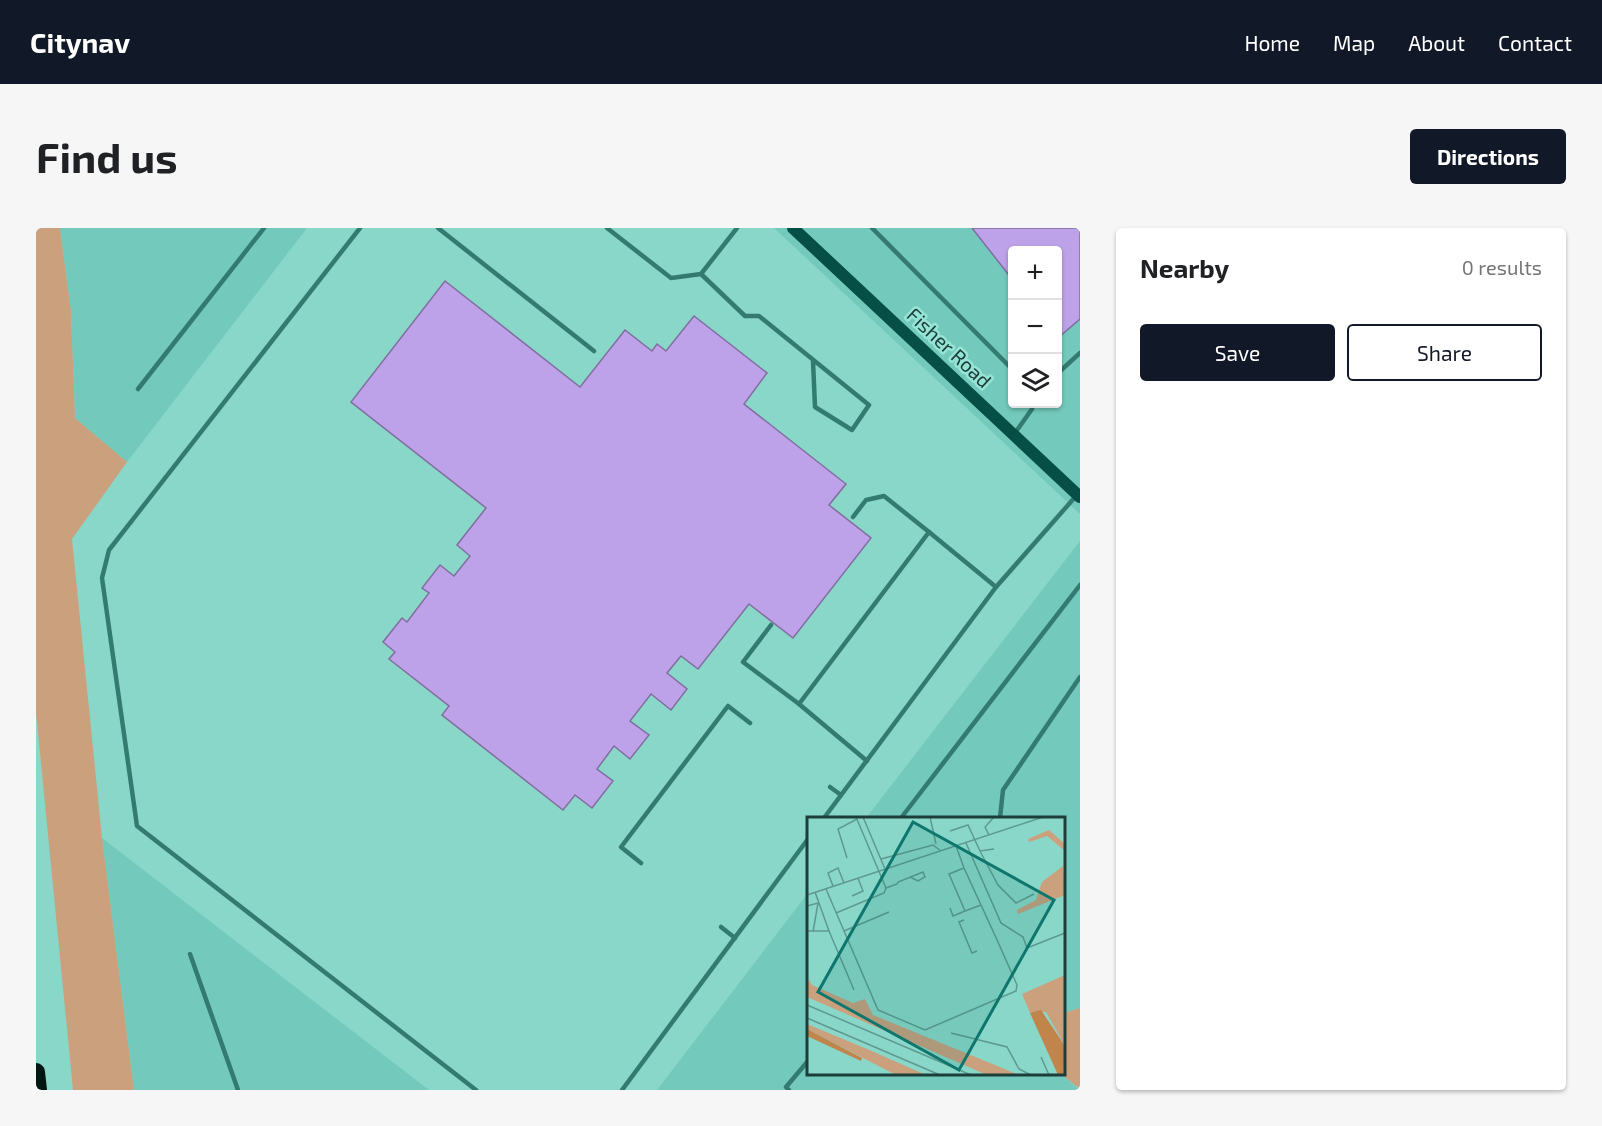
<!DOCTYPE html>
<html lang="en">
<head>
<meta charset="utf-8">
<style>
	:root { --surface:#fff; --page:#f6f6f6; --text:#202124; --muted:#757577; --line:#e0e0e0; --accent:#111827 }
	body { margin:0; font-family:"Exo 2",sans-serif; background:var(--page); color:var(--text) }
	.controls { position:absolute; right:18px; top:18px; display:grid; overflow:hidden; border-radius:6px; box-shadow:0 2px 4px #0004 }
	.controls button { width:54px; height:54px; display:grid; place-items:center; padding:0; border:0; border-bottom:2px solid var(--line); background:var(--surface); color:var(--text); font:30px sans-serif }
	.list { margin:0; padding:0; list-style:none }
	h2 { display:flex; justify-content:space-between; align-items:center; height:78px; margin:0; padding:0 24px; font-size:26px }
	h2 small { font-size:20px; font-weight:400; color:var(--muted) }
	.actions { display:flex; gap:12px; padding:18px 24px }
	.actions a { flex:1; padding:14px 0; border:2px solid var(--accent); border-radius:6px; text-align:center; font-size:21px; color:var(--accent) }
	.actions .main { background:var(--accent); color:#fff }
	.icon { flex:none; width:33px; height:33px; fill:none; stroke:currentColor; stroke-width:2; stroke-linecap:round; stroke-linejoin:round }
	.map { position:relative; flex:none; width:1044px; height:862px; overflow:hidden; border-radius:6px }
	header { display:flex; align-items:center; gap:36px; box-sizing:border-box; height:84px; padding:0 30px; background:var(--accent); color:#fff }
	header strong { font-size:28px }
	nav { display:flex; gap:33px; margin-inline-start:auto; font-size:21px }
	.intro { display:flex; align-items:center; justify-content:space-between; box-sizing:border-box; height:144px; padding:0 36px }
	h1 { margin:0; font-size:42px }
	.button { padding:15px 27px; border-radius:6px; background:var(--accent); color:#fff; font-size:21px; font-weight:700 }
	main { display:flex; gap:36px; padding:0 36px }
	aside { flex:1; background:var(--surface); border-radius:6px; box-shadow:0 2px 4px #0004 }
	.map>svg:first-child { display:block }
	.built { fill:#73cabc; fill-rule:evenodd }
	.green { fill:#caa07d }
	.building { fill:#bea2e9; stroke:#816d9f; stroke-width:1.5 }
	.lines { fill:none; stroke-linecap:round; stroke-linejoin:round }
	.lane { stroke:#337b70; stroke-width:4.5 }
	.secondary { stroke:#054f47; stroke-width:12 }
	.highway { stroke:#001613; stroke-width:18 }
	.labels { text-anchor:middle; stroke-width:5; stroke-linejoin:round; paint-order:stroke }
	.street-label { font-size:20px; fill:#1d3d38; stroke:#96e4d6 }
	.inset-road { fill:none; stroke:#5e998f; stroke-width:1.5 }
	.view { fill:#0f766e; fill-opacity:0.15; stroke:#0f766e; stroke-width:3 }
	.inset-edge { fill:none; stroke:#1d3d38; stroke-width:3 }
</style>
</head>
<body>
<header>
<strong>Citynav</strong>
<nav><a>Home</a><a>Map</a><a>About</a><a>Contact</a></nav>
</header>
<div class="intro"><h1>Find us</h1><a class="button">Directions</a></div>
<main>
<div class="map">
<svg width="1044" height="862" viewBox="0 0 1044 862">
	<rect width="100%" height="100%" fill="#89d7c9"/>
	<g class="built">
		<path d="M24,0h247l-180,234 -52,-44 -4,-106z"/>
		<path d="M738,0h306v286zM976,22h46v154h-46z"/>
		<path d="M1044,313v467l-15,5 -1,-195h-198z"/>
		<path d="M66,610l327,252h-295z"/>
		<path d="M772,665v181h253l19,16h-423z"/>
	</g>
	<g class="green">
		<path d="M0,0h24l11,84 4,106 52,44 -55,77 30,299 32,252h-61l-37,-378z"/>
		<path d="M1044,780v81l-19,-15h3v-61z"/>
	</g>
	<g class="building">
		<path d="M936,0h108v91l-21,18 -1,-2v-85h-46v29z"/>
		<path d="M409,53l135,106 45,-57 27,21 5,-7 9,7 28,-35 73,57 -23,31 102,80 -17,21 42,33 -78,100 -44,-34 -51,65 -17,-13 -14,17 20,16 -16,21 -20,-16 -21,27 19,14 -19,24 -16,-13 -17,23 16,12 -21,27 -17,-13 -12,15 -121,-95 7,-9 -60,-47 6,-7 -12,-10 19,-24 5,4 22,-29 -7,-5 18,-23 14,11 16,-20 -13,-11 29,-37 -135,-106z"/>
	</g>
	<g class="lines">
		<g class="lane">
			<path d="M324,0l-251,322 -7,28 35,248 339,264"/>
			<path d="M402,0l156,123"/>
			<path d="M571,0l64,50 30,-4 36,-46"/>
			<path d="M836,0l140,141"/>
			<path d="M665,46l44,42h14l110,89 -17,25 -37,-23 -2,-46"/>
			<path d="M1022,145l22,-20"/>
			<path d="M102,161l126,-161"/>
			<path d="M979,205l17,-24 1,-5"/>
			<path d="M817,289l13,-17 18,-4 45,36"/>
			<path d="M960,359l80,-91"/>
			<path d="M735,397l-28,37 56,42"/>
			<path d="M794,559l11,8"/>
			<path d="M788,590c57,-77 115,-154 172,-231l-67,-55 -130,172 68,57"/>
			<path d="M865,590l179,-233"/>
			<path d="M964,590l3,-28 77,-113"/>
			<path d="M605,635l-20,-16 107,-141 22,17"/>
			<path d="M685,699l14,11"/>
			<path d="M154,726l48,136"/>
			<path d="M586,862l186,-251"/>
			<path d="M753,862l-3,-3 22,-26"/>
		</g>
		<path class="secondary" d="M757,0l287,269"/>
		<path class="highway" d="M0,844l2,18"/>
	</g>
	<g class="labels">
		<g class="street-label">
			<text transform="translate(913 120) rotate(43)" y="7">Fisher Road</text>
		</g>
	</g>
	<g transform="translate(771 589)">
		<rect width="258" height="258" fill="#89d7c9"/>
		<path d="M242,13l16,14v7l-18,-15 -18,6 -1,-3zM256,49l2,29 -47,19 -1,-4 19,-10 6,-18zM258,158v71l-19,-34 -16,1 -8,-19zM0,161l5,7 41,18 12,-4 8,16 146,60h-32l-180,-78zM0,207l60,25 59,26h-30l-89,-46z" fill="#caa07d"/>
		<path d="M234,193l24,36v29h-7l-28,-62zM0,212l55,29 -1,3 -54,-25z" fill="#c1854c"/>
		<path class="inset-road" d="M56,0l22,52M123,0l6,27M143,14l18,-6 12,26 14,-2M182,18l-4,-8 9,-10M159,26l35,80 22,14 4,11 38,-15M149,29l8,22M173,34l18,34 18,18 18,-9M40,41l-9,-29 19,-10M74,42l52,-14 8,6M26,69l-5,-13 10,-5 6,15M79,71l11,-4 1,-2 25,-10 2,5 -7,4 -8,-4M19,72l52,121 47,20 91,-39 1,-6 -19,-43 -34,-74 -15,6 16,37 16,-6M0,78l236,-78M45,79l11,-5 -5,-13M0,89l11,-3 -5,29M143,91l3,8 12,-5M29,96l48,-20 2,-5 -30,-71M157,103l-5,2 13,31 5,-2M0,114h22l-14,-39M22,114l25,59M37,114l45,-19M0,188l164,70M0,201l133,57M144,216l56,14 12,22 12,6M234,240l8,18"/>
		<path class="view" d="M106,5l141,78 -95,170 -141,-78z"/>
		<rect width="258" height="258" class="inset-edge"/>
	</g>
</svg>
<div class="controls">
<button>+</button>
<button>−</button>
<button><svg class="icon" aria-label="layers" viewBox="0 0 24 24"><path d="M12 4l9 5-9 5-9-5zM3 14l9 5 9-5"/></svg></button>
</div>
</div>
<aside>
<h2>Nearby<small>0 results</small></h2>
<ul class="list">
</ul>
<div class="actions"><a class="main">Save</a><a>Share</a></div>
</aside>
</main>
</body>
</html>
